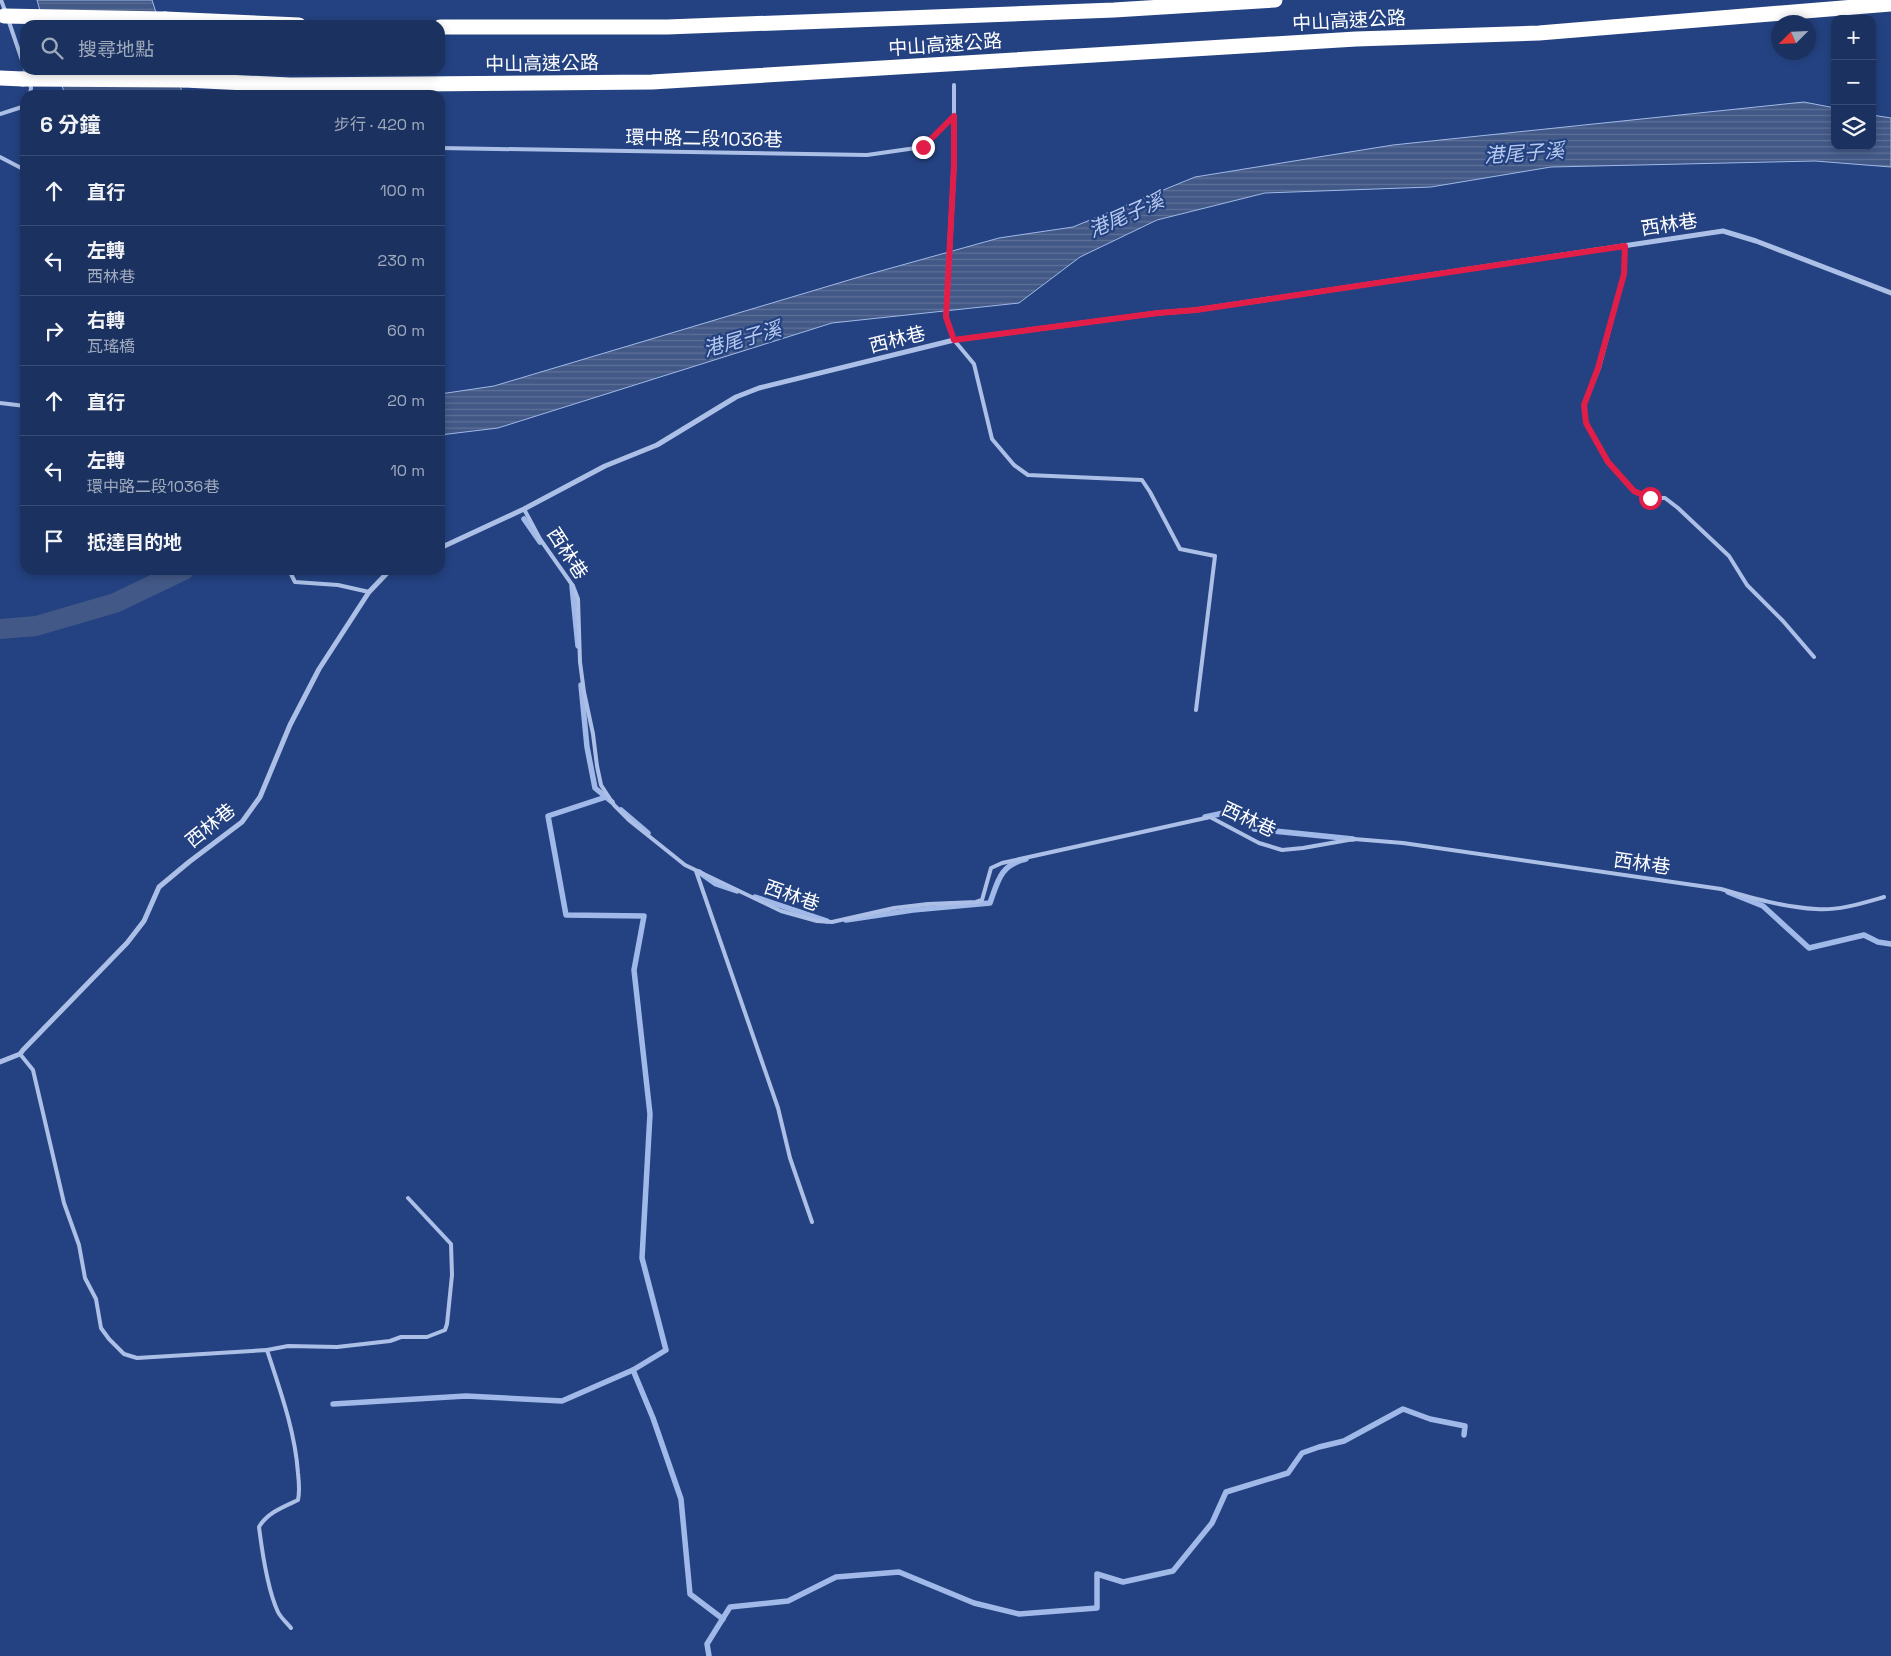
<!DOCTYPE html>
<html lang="zh-TW">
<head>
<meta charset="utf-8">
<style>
	:root { --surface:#1b3261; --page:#243a67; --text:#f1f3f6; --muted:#a0aabd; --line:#394d76 }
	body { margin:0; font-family:"Space Grotesk","Noto Sans TC",sans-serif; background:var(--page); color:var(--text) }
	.controls { position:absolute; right:15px; top:15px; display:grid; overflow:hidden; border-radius:10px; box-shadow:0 2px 8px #0003 }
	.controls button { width:45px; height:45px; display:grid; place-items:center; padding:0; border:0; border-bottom:1px solid var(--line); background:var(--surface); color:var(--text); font:25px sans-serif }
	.compass { position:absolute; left:1771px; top:15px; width:45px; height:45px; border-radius:50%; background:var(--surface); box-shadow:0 2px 8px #0003; rotate:246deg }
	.stop { position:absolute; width:15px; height:15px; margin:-11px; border:4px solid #e11d48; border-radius:50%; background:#fff }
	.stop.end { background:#e11d48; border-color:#fff; box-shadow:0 1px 5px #0008 }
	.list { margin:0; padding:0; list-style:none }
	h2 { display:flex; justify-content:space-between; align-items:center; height:65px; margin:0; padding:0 20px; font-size:21px }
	h2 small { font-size:16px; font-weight:400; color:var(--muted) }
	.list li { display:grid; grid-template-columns:32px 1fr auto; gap:15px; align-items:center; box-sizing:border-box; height:70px; padding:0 20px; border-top:1px solid var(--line) }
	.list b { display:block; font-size:19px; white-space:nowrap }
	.list p { margin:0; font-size:16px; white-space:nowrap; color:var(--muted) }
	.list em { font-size:16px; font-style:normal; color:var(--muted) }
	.icon { flex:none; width:28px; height:28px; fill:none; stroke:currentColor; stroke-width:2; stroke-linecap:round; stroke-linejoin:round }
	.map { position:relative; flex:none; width:1891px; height:1656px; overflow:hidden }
	.search { position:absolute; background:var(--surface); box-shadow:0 2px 8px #0003; left:20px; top:20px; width:425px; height:55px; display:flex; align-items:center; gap:12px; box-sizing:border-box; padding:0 18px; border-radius:15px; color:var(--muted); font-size:19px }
	.panel { position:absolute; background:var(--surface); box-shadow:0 2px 8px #0003; left:20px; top:90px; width:425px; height:485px; border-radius:15px }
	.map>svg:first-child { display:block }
	.water { fill:url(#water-rules); stroke:#a0b9e8 }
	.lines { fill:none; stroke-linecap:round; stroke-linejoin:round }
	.stream { stroke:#a0b9e8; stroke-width:5.5 }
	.canal { stroke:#425886; stroke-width:20 }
	.service { stroke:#acc0e7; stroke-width:4 }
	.minor { stroke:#acc0e7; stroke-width:5 }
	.motorway { stroke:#fff; stroke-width:15 }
	.motorway-bridge { stroke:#fff; stroke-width:15 }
	.route { stroke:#e11d48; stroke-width:6 }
	.labels { text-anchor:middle; stroke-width:4.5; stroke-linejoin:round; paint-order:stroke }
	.street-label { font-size:19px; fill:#fff; stroke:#244281 }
	.water-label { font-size:20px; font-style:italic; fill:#b7caee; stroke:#244281 }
</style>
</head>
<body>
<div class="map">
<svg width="1891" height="1656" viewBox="0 0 1891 1656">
	<defs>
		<pattern id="water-rules" width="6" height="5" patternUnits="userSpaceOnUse" patternTransform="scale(1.25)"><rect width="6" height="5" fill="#425886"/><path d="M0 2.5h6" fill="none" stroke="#5e7198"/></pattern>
	</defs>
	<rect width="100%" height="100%" fill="#244281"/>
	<g class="water">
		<path d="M37,0h115l8,25h-116z"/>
		<path d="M57,70h118l8,25h-118z"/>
		<path d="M1804,102l31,6v38h37v-31l19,3v49l-76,-6 -264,6 -120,20 -166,6 -108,27 -77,37 -61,46 -187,20 -334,105 -58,7v-41l54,-8 365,-109 140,-39 74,-11 122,-50 198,-32z"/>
	</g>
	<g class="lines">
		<g class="stream">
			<path d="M524,519l16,23"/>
			<path d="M572,586l6,60"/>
			<path d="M581,685l6,62 8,41 17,14"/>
			<path d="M621,810l27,23"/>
			<path d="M1205,817l28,-6 21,18 99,10"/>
			<path d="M699,872l17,12 21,7"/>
			<path d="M1728,892l35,14 46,42 55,-13 14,7 13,2"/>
			<path d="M755,897l72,24"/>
			<path d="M846,920l67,-10 77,-7c8,-22 10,-38 36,-44"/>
			<path d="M633,1370l20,48 28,81 9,95 33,25"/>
			<path d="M333,1404l133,-8 96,5 71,-31 33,-20 -24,-92 8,-144 -16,-144 10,-54 -78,-1 -18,-99 58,-19"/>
			<path d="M709,1656l-2,-12 23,-37 58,-6 48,-24 63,-5 75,31 45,11 78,-6v-34l26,8 50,-11 39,-48 14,-31 62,-19 14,-20 17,-6 25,-6 59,-32 27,10 35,7 -1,9"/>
		</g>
		<path class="canal" d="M0,629l36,-3 79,-23 69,-33"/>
		<g class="service">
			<path d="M1,0l5,13"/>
			<path d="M8,19l17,50"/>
			<path d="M30,83l1,5 -1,7"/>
			<path d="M0,114l22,-7 3,-3"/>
			<path d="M440,148l427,7 56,-8 31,-31"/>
			<path d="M0,157l25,13"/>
			<path d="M954,165v-80"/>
			<path d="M1625,246l-1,28 -25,94 -15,37 2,18 22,39 26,29 16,7h15l13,10 51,48 18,29 36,36 31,36"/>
			<path d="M946,317l8,23 20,24 18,75 22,26 14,10 114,5 8,12 30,57 35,7 -19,154"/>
			<path d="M0,403l25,3"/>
			<path d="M524,509l16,30 33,47 5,13 2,63 4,30 9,42 4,32 4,19 13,20 16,16 55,44 96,46 36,10 15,1 62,-14 34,-4 48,-2 6,-2 9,-32 11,-5 208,-46 49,26 23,7 21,-2 51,-9 49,4 318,46c31,9 62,18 95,20 22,2 47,-6 68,-12"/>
			<path d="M289,570l6,12 43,3 31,7"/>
			<path d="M696,871l82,237 12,50 22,64"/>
			<path d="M20,1054l13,16 31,133 15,42 6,33 11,21 5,29 8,11 15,15 13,4 130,-8c13,40 28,81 31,123 1,9 2,18 0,27 -15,7 -31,13 -39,27 3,24 9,64 19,85 3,6 9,11 13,16"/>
			<path d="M267,1350l21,-4 49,1 53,-6 11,-4h26l18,-7 2,-6 5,-49 -1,-31 -43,-46"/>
		</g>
		<g class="minor">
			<path d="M946,317l8,-152"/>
			<path d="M440,548l84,-39 81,-43 52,-21 79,-48 23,-9 195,-48 204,-27 38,-3 527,-79 33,10 135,52"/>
			<path d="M0,1062l20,-8 3,-4 104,-107 17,-22 15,-34 30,-25 53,-40 18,-25 30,-72 29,-56 50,-77 21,-22"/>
		</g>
		<g class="motorway">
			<path d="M165,19l134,6"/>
			<path d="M440,27h227l447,-17 161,-10"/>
			<path d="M0,78l23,1"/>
			<path d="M184,80l106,5 362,-3 704,-43 183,-6 352,-29"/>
		</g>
		<g class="motorway-bridge">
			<path d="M4,16l161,3"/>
			<path d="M23,79l161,1"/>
		</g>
	</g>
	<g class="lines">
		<path class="route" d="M923,147l31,-31v49l-8,152 8,23 204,-27 38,-3 429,-64 -1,28 -26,94 -14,37 2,18 22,39 26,29 16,7"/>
	</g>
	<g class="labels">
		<g class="street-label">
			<text transform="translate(1349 20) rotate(-3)" y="7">中山高速公路</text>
			<text transform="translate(945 44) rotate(-4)" y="7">中山高速公路</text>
			<text transform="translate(542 63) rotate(-1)" y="7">中山高速公路</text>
			<text transform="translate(704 138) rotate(1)" y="7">環中路二段1036巷</text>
			<text transform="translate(1669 224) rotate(-9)" y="7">西林巷</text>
			<text transform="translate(897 339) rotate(-14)" y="7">西林巷</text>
			<text transform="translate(568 553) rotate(57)" y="7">西林巷</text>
			<text transform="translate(1249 819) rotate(25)" y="7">西林巷</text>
			<text transform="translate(210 825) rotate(-39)" y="7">西林巷</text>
			<text transform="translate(1642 863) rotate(8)" y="7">西林巷</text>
			<text transform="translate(792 895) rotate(19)" y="7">西林巷</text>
		</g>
		<g class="water-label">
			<text transform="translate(1524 153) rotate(-4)" y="7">港尾子溪</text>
			<text transform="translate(1126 215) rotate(-24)" y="7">港尾子溪</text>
			<text transform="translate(742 339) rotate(-16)" y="7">港尾子溪</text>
		</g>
	</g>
</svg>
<div class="controls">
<button>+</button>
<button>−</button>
<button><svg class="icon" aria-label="layers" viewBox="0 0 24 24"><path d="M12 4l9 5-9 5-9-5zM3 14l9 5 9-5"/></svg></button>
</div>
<svg class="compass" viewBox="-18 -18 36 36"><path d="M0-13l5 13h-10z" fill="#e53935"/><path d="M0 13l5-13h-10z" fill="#a0aabd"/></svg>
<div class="stop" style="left:1650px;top:498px"></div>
<div class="stop end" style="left:923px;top:147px"></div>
<div class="search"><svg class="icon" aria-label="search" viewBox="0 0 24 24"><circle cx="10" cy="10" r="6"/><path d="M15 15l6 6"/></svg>搜尋地點</div>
<section class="panel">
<h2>6 分鐘<small>步行 · 420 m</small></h2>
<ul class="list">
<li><svg class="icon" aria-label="ahead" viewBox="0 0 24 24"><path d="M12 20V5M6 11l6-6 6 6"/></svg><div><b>直行</b></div><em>100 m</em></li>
<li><svg class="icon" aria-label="left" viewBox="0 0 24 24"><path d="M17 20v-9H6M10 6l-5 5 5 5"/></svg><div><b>左轉</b><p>西林巷</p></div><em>230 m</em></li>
<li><svg class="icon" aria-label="right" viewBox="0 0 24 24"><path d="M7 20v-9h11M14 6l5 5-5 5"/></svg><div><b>右轉</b><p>瓦瑤橋</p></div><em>60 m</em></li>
<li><svg class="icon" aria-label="ahead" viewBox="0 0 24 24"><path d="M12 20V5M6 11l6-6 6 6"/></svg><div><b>直行</b></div><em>20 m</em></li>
<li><svg class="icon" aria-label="left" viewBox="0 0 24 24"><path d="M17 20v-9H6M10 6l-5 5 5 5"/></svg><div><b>左轉</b><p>環中路二段1036巷</p></div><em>10 m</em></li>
<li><svg class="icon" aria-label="arrive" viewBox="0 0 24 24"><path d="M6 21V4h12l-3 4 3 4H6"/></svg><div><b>抵達目的地</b></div></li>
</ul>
</section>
</div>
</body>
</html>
